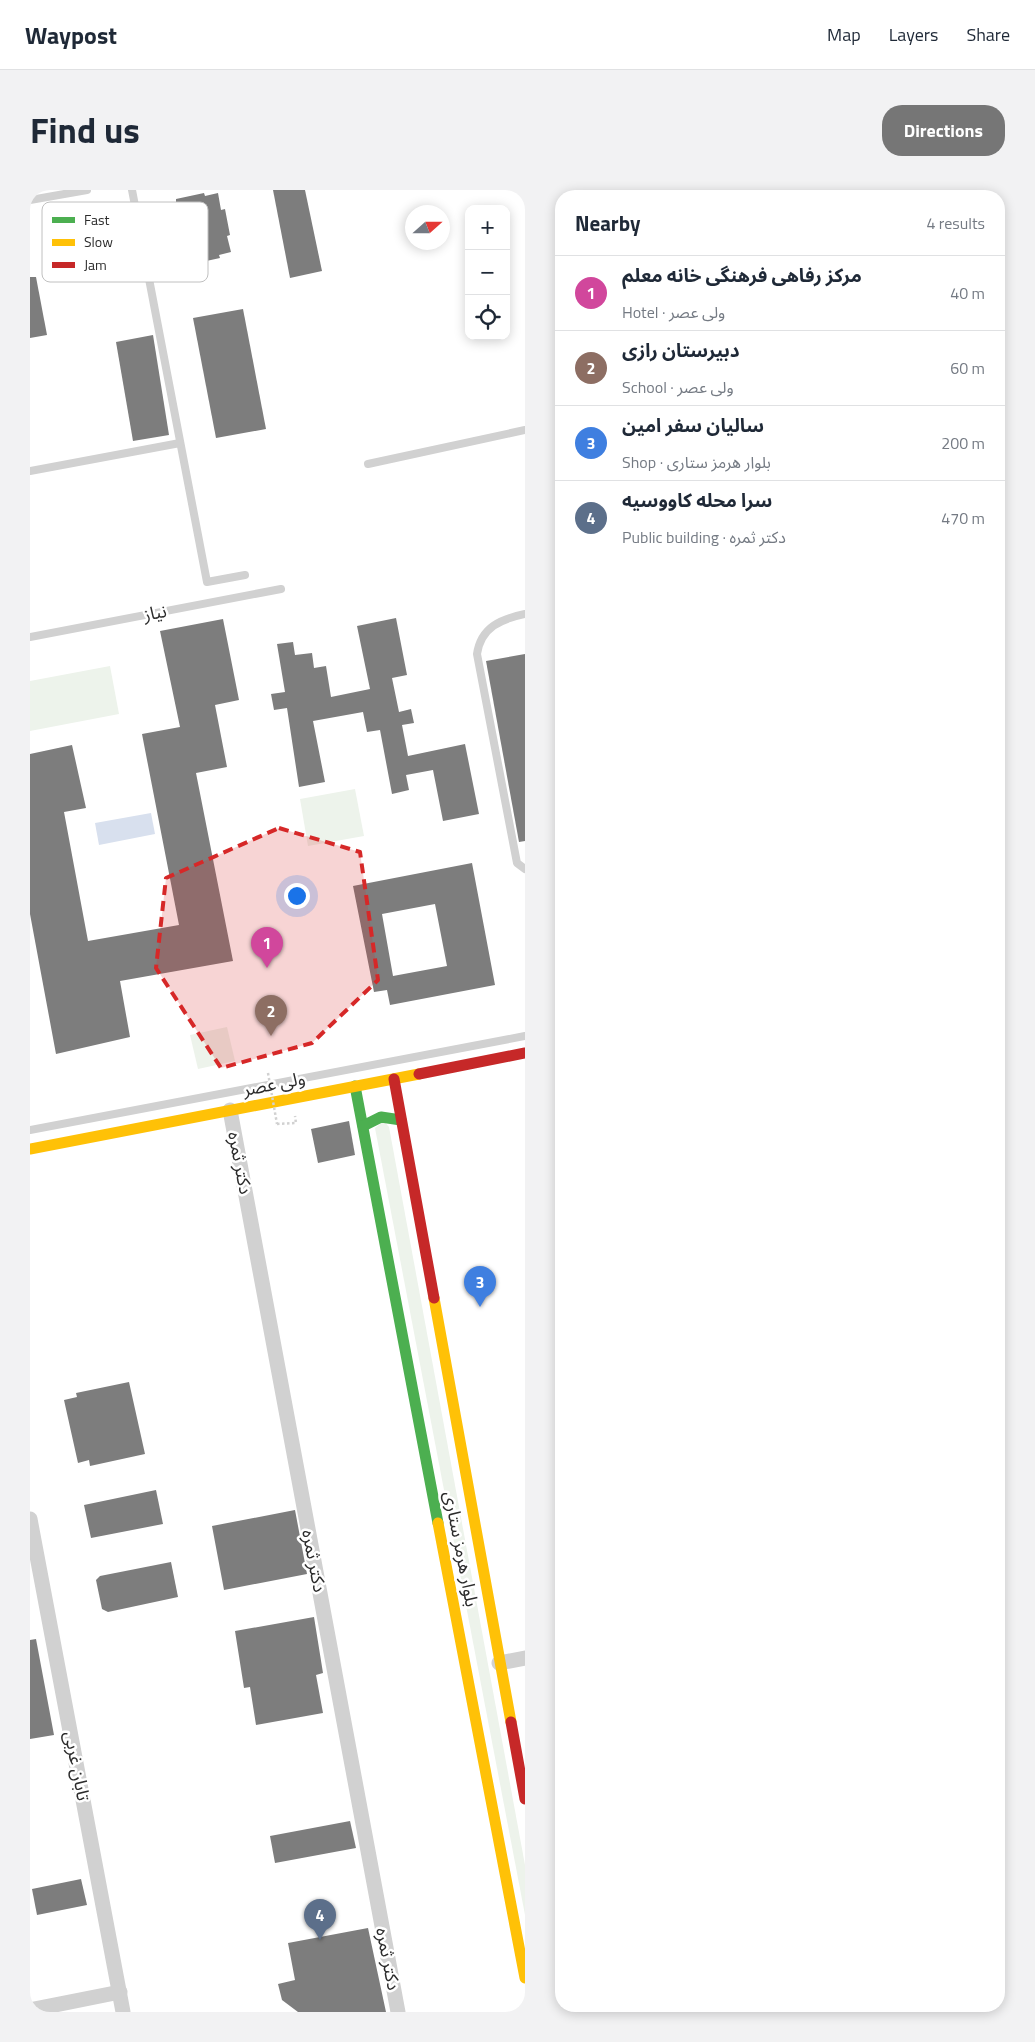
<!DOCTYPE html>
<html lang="en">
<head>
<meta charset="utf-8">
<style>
	:root { --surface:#fff; --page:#f2f2f3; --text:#1f2937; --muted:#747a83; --line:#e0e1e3; --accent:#767676 }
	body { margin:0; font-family:"Titillium Web","Noto Sans Arabic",sans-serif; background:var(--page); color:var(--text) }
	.controls { position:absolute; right:15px; top:15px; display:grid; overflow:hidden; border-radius:10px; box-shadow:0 2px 12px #0003 }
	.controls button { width:45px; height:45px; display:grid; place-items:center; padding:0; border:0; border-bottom:1px solid var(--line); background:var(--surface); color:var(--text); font:25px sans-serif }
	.compass { position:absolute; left:375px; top:15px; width:45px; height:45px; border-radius:50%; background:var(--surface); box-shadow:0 2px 12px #0003; rotate:69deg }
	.you { position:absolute; left:266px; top:705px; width:18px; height:18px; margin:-12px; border:4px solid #fff; border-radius:50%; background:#1a73e8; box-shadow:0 0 0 8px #1a73e833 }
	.badge { display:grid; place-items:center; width:32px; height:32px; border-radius:50%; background:var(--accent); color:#fff; font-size:16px; font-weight:700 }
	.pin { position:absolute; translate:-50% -41px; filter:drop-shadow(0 1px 2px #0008) }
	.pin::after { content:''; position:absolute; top:26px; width:18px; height:15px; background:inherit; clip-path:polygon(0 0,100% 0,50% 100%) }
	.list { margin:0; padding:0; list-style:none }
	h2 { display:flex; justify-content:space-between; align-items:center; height:65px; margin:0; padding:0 20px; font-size:21px }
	h2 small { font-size:16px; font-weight:400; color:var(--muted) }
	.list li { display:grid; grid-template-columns:32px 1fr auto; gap:15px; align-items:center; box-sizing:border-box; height:75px; padding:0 20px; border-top:1px solid var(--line) }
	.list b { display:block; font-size:19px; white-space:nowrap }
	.list p { margin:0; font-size:16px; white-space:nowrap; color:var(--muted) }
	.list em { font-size:16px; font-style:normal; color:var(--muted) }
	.icon { flex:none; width:28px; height:28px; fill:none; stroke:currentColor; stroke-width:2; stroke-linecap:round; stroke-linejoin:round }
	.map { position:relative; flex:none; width:495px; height:1822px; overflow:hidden; border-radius:20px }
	header { display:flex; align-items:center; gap:30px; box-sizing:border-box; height:70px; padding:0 25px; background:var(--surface); border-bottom:1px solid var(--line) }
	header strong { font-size:24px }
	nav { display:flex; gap:28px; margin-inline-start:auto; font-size:18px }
	.intro { display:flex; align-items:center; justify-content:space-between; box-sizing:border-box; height:120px; padding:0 30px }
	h1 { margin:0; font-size:35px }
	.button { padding:12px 22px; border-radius:20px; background:var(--accent); color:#fff; font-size:18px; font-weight:700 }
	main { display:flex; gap:30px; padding:0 30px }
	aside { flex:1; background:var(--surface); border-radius:20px; box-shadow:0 2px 12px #0003 }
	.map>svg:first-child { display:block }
	.green { fill:#edf3eb }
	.water { fill:#d8e0ee }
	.building { fill:#7d7d7d; fill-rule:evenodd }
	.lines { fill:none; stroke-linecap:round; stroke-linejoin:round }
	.path { stroke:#d1d1d1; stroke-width:2.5; stroke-dasharray:2.5 2.5; stroke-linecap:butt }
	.lane { stroke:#d1d1d1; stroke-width:8 }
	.street { stroke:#d1d1d1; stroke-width:15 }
	.fast { stroke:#4caf50; stroke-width:11 }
	.slow { stroke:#ffc107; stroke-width:11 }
	.jam { stroke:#c62828; stroke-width:11 }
	.path-bridge { stroke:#d1d1d1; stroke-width:2.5; stroke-dasharray:2.5 2.5; stroke-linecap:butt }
	.marked { fill:#d62828; fill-opacity:0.2; stroke:#d62828; stroke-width:4; stroke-dasharray:10 6; stroke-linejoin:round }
	.labels { text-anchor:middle; stroke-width:5; stroke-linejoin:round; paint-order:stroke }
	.street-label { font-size:18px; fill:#2c2c2c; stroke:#fff }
	.key { fill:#fff; stroke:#c0c0c0; stroke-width:1 }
	.key-label { font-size:14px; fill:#2c2c2c }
</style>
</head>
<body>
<header>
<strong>Waypost</strong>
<nav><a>Map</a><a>Layers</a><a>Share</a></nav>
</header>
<div class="intro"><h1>Find us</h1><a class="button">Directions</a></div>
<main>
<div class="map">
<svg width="495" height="1822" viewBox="0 0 495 1822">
	<rect width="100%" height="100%" fill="#fff"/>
	<g class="green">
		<path d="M80,476l9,48 -89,17v-50z"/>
		<path d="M325,599l9,47 -56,10 -8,-47z"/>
		<path d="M197,837l8,34 -37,8 -8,-34z"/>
		<path d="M354,931l5,6 136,738v50l-150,-787z"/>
	</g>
	<path class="water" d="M121,623l4,21 -56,11 -4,-22z"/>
	<g class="building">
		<path d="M243,0h32l17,81 -32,7z"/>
		<path d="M174,3l1,3 13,-3 3,17 4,-1 5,26 -3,1 4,16 -12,3 1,3 -32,7v-4l-14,5 -13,-61 15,-2v-4z"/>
		<path d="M0,87h6l11,58 -17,3z"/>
		<path d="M213,119l23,120 -50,9 -23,-120z"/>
		<path d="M123,145l16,100 -36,6 -17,-99z"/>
		<path d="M366,428l11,57 -15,3 7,34 12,-3 3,14 -12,2 6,31 57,-12 14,70 -36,7 -10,-51 -27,5 3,15 -17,4 -12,-64 -13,2 -4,-20 -50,9 12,61 -26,5 -12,-79 -13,2 -3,-16 14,-2 -8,-48 16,-2 2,13 17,-2 2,15 12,-2 5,31 39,-8 -13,-63z"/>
		<path d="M193,429l16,81 -24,5 12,62 -31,6 37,188 -113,20 10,56 -74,17 -26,-140v-160l42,-9 14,63 -22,4 24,129 91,-16 -37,-191 38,-7 -20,-96z"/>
		<path d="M495,464v187l-6,1 -33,-181z"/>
		<path d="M442,673l23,122 -105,20 -3,-15 -13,2 -21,-106zM405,714l12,62 -54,10 -11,-62z"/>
		<path d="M319,931l6,34 -37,8 -7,-34z"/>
		<path d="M99,1192l16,72 -55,12 -1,-6 -11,3 -14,-63 13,-3 -1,-4z"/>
		<path d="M126,1300l7,34 -72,14 -7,-33z"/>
		<path d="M265,1320l12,64 -83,16 -12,-64z"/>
		<path d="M141,1372l7,35 -70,15 -6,-3 -6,-29 4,-4z"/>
		<path d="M284,1427l9,56 -7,2 7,38 -67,12 -6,-38 -6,1 -9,-57z"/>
		<path d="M6,1449l18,96 -24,4v-99z"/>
		<path d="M320,1631l6,27 -81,15 -5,-27z"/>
		<path d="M51,1689l6,26 -50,10 -5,-26z"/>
		<path d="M338,1738l18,84h-88l-16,-12 -4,-16 17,-4 -7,-37z"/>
	</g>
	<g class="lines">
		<path class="path" d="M247,934l19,-1 -1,-7"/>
		<g class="lane">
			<path d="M102,0l75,392 38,-7"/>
			<path d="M0,10l57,-10"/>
			<path d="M338,274l157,-34"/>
			<path d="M0,281l150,-28"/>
			<path d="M495,424c-24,5 -44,13 -48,40l40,209 8,6"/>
			<path d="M0,447l251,-48"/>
			<path d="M0,940l495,-94"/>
		</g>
		<g class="street">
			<path d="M200,920l168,902"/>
			<path d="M0,1329l93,493"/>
			<path d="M469,1473l26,-5"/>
			<path d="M0,1820l90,-18"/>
		</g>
		<g class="fast">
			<path d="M325,896l83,437"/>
			<path d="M333,936l18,-9 20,3"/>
		</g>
		<g class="slow">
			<path d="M0,959l389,-75"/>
			<path d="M404,1108l77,424"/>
			<path d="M408,1333l87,455"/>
		</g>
		<g class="jam">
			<path d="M389,884l106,-21"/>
			<path d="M364,889l40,219"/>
			<path d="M481,1532l14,77"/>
		</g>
		<path class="path-bridge" d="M238,883l9,51"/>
	</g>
	<path class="marked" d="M249,638l81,24 18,128 -66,63 -91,25 -65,-100 10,-90z"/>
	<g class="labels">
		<g class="street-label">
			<text transform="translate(125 423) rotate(-11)" y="6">نیاز</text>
			<text transform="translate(244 894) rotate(-11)" y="6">ولی عصر</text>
			<text transform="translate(210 973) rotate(79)" y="6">دکتر ثمره</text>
			<text transform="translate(431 1359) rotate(79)" y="6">بلوار هرمز ستاری</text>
			<text transform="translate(284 1371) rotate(79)" y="6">دکتر ثمره</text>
			<text transform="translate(47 1576) rotate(79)" y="6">تابان غربی</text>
			<text transform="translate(358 1769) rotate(79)" y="6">دکتر ثمره</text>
		</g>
	</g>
	<rect x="12" y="12" width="166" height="80" rx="8" class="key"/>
	<rect x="22" y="27" width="23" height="6" fill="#4caf50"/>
	<rect x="22" y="49" width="23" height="7" fill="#ffc107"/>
	<rect x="22" y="72" width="23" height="6" fill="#c62828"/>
	<g class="key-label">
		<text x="54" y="35">Fast</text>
		<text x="54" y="57">Slow</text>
		<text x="54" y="80">Jam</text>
	</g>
</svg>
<div class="controls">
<button>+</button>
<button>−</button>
<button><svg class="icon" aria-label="locate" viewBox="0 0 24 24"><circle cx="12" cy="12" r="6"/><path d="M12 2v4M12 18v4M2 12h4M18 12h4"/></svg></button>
</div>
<svg class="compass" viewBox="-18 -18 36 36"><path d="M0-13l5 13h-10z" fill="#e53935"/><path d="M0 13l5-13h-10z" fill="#747a83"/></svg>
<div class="you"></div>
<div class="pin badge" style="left:237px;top:778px;background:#d1479c">1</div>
<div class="pin badge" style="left:241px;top:846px;background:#8d6e63">2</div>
<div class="pin badge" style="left:450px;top:1117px;background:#3f7fe0">3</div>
<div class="pin badge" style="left:290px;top:1750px;background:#5c6f8a">4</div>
</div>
<aside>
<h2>Nearby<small>4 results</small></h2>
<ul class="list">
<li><span class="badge" style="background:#d1479c">1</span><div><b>مرکز رفاهی فرهنگی خانه معلم</b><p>Hotel · ولی عصر</p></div><em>40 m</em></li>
<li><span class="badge" style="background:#8d6e63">2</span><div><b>دبیرستان رازی</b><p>School · ولی عصر</p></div><em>60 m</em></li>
<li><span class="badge" style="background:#3f7fe0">3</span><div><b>سالیان سفر امین</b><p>Shop · بلوار هرمز ستاری</p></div><em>200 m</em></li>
<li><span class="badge" style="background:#5c6f8a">4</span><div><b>سرا محله کاووسیه</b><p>Public building · دکتر ثمره</p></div><em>470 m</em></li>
</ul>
</aside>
</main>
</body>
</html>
